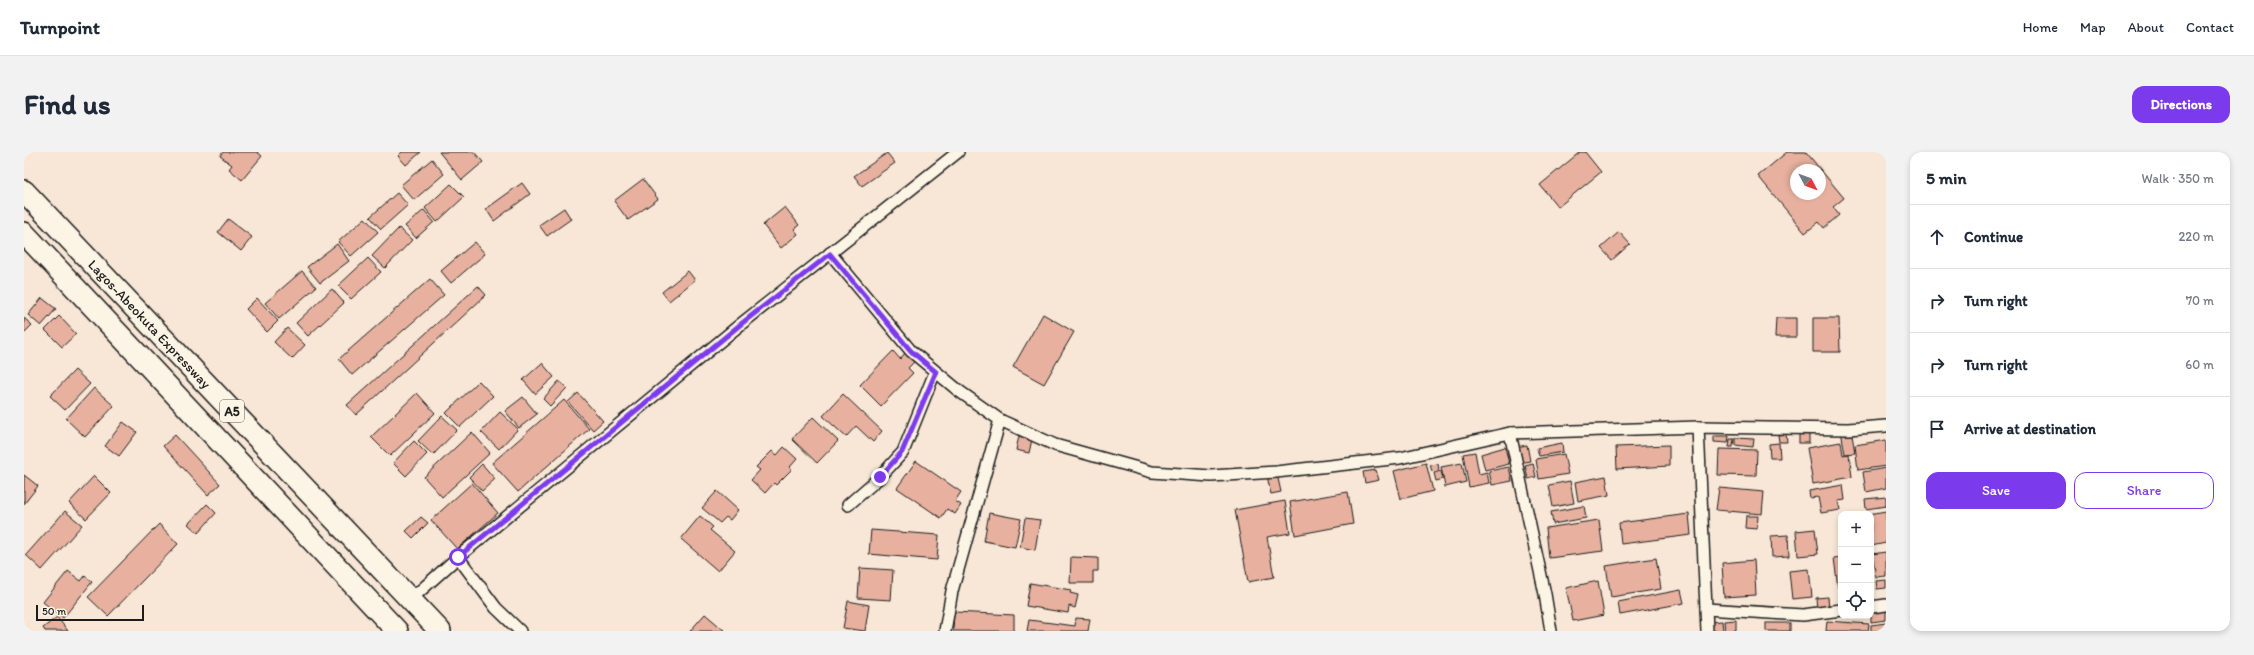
<!DOCTYPE html>
<html lang="en">
<head>
<meta charset="utf-8">
<style>
	:root { --surface:#fff; --page:#f2f2f3; --text:#1f2937; --muted:#747a83; --line:#e0e1e3; --accent:#7c3aed }
	body { margin:0; font-family:Itim,sans-serif; background:var(--page); color:var(--text) }
	.controls { position:absolute; right:12px; bottom:12px; display:grid; overflow:hidden; border-radius:8px; box-shadow:0 2px 6px #0003 }
	.controls button { width:36px; height:36px; display:grid; place-items:center; padding:0; border:0; border-bottom:1px solid var(--line); background:var(--surface); color:var(--text); font:20px sans-serif }
	.compass { position:absolute; left:1766px; top:12px; width:36px; height:36px; border-radius:50%; background:var(--surface); box-shadow:0 2px 6px #0003; rotate:131deg }
	.scale { position:absolute; left:12px; bottom:10px; width:108px; box-sizing:border-box; padding-left:4px; border:2px solid #1c1c1c; border-top:0; font-size:11px; line-height:14px; white-space:nowrap; color:#1c1c1c; -webkit-text-stroke:3px #fcf5e5; paint-order:stroke }
	.stop { position:absolute; width:12px; height:12px; margin:-9px; border:3px solid #7c3aed; border-radius:50%; background:#fff }
	.stop.end { background:#7c3aed; border-color:#fff; box-shadow:0 1px 4px #0008 }
	.list { margin:0; padding:0; list-style:none }
	h2 { display:flex; justify-content:space-between; align-items:center; height:52px; margin:0; padding:0 16px; font-size:17px }
	h2 small { font-size:13px; font-weight:400; color:var(--muted) }
	.list li { display:grid; grid-template-columns:26px 1fr auto; gap:12px; align-items:center; box-sizing:border-box; height:64px; padding:0 16px; border-top:1px solid var(--line) }
	.list b { display:block; font-size:15px; white-space:nowrap }
	.list em { font-size:13px; font-style:normal; color:var(--muted) }
	.actions { display:flex; gap:8px; padding:12px 16px }
	.actions a { flex:1; padding:9px 0; border:1px solid var(--accent); border-radius:12px; text-align:center; font-size:14px; color:var(--accent) }
	.actions .main { background:var(--accent); color:#fff }
	.icon { flex:none; width:22px; height:22px; fill:none; stroke:currentColor; stroke-width:2; stroke-linecap:round; stroke-linejoin:round }
	.map { position:relative; flex:none; width:1862px; height:479px; overflow:hidden; border-radius:12px }
	header { display:flex; align-items:center; gap:24px; box-sizing:border-box; height:56px; padding:0 20px; background:var(--surface); border-bottom:1px solid var(--line) }
	header strong { font-size:19px }
	nav { display:flex; gap:22px; margin-inline-start:auto; font-size:14px }
	.intro { display:flex; align-items:center; justify-content:space-between; box-sizing:border-box; height:96px; padding:0 24px }
	h1 { margin:0; font-size:28px }
	.button { padding:10px 18px; border-radius:12px; background:var(--accent); color:#fff; font-size:14px; font-weight:700 }
	main { display:flex; gap:24px; padding:0 24px }
	aside { flex:1; background:var(--surface); border-radius:12px; box-shadow:0 2px 6px #0003 }
	.map>svg:first-child { display:block }
	.building { fill:#e8b19f; stroke:#1c1c1c; fill-rule:evenodd }
	.lines { fill:none; stroke-linecap:round; stroke-linejoin:round }
	.street-casing { stroke:#1c1c1c; stroke-width:14 }
	.highway-casing { stroke:#1c1c1c; stroke-width:24 }
	.street { stroke:#fcf5e5; stroke-width:11 }
	.highway { stroke:#fcf5e5; stroke-width:21 }
	.route { stroke:#7c3aed; stroke-width:5 }
	.labels { text-anchor:middle; stroke-width:4; stroke-linejoin:round; paint-order:stroke }
	.shield { fill:#fcf5e5; stroke:#5f5d58; stroke-width:1 }
	.shield-label { font-size:13px; font-weight:bold; fill:#1c1c1c }
	.street-label { font-size:14px; fill:#1c1c1c; stroke:#fcf5e5 }
</style>
</head>
<body>
<header>
<strong>Turnpoint</strong>
<nav><a>Home</a><a>Map</a><a>About</a><a>Contact</a></nav>
</header>
<div class="intro"><h1>Find us</h1><a class="button">Directions</a></div>
<main>
<div class="map">
<svg width="1862" height="479" viewBox="0 0 1862 479">
	<rect width="100%" height="100%" fill="#f8e7d7"/>
	<filter id="ink" filterUnits="userSpaceOnUse"><feTurbulence type="fractalNoise" baseFrequency=".025" numOctaves="2"/><feDisplacementMap in="SourceGraphic" scale="8" xChannelSelector="R" yChannelSelector="G"/><feConvolveMatrix kernelMatrix="1 2 1 2 8 2 1 2 1" color-interpolation-filters="sRGB"/></filter>
	<g filter="url(#ink)">
		<g class="building">
			<path d="M199,0h34l5,4 -20,24 -13,-11 3,-4 -12,-9z"/>
			<path d="M378,0h19l-15,13 -8,-9z"/>
			<path d="M415,0h35l9,10 -21,18z"/>
			<path d="M1556,0h5l16,20 -43,35 -18,-22z"/>
			<path d="M1763,0h19l38,46 -11,9 6,8 -15,13 -5,-6 -14,11 -47,-57zM1772,18h24v24h-24z"/>
			<path d="M863,1l8,10 -33,23 -8,-10z"/>
			<path d="M408,7l12,15 -30,26 -13,-15z"/>
			<path d="M619,27l15,20 -30,21 -14,-19z"/>
			<path d="M498,31l8,11 -36,27 -8,-12z"/>
			<path d="M427,32l13,13 -27,25 -12,-14z"/>
			<path d="M373,41l11,12 -27,24 -11,-12z"/>
			<path d="M761,55l14,18 -5,4 4,5 -17,14 -18,-23z"/>
			<path d="M540,56l7,11 -24,17 -8,-11z"/>
			<path d="M400,58l10,12 -18,16 -11,-12z"/>
			<path d="M341,66l13,14 -27,24 -13,-14z"/>
			<path d="M204,67l24,18 -11,14 -23,-19z"/>
			<path d="M375,76l13,12 -27,28 -13,-12z"/>
			<path d="M1595,80l11,12 -18,16 -11,-12z"/>
			<path d="M451,90l10,12 -34,29 -10,-12z"/>
			<path d="M313,92l12,17 -29,22 -13,-16z"/>
			<path d="M344,106l13,14 -30,27 -13,-13z"/>
			<path d="M278,119l14,16 -37,32 -14,-16z"/>
			<path d="M664,119l7,9 -26,21 -7,-9z"/>
			<path d="M406,127l14,16 -92,80 -13,-16z"/>
			<path d="M454,134l8,9 -130,120 -9,-10z"/>
			<path d="M308,137l12,14 -36,33 -12,-13z"/>
			<path d="M18,146l14,11 -15,17 -13,-11z"/>
			<path d="M233,146l21,23 -11,11 -21,-23z"/>
			<path d="M1019,162l31,18 -30,52 -31,-17z"/>
			<path d="M35,164l17,18 -14,13 -17,-17z"/>
			<path d="M0,166l8,7 -8,8z"/>
			<path d="M1752,166h20v19h-21z"/>
			<path d="M1789,166h26l1,34h-27z"/>
			<path d="M263,176l18,17 -13,14 -18,-17z"/>
			<path d="M869,199l7,8 5,-6 9,9 -6,6 5,5 -32,33 -21,-21z"/>
			<path d="M518,211l12,14 -19,17 -12,-14z"/>
			<path d="M51,218l15,14 -25,26 -15,-14z"/>
			<path d="M455,229l14,15 -33,31 -14,-14z"/>
			<path d="M535,229l8,7 -17,18 -7,-7z"/>
			<path d="M70,236l20,18 -29,31 -19,-18z"/>
			<path d="M393,241l18,20 -45,43 -19,-19z"/>
			<path d="M554,241l25,28 -10,9 -25,-28z"/>
			<path d="M819,242l39,37 -9,11 -17,-16 -10,11 -23,-21z"/>
			<path d="M499,245l14,17 -18,14 -14,-17z"/>
			<path d="M540,248l25,29 -71,63 -26,-29z"/>
			<path d="M476,260l18,17 -19,20 -18,-17z"/>
			<path d="M418,264l15,14 -24,25 -15,-14z"/>
			<path d="M789,265l25,24 -21,22 -25,-24z"/>
			<path d="M99,270l14,10 -18,24 -14,-10z"/>
			<path d="M1827,277l4,24 -10,1 -4,-23z"/>
			<path d="M448,280l18,21 -48,44 -18,-20z"/>
			<path d="M1762,282l1,8h-8l-1,-7z"/>
			<rect x="1775" y="282" width="10" height="9"/>
			<path d="M151,283l45,49 -12,11 -45,-49z"/>
			<path d="M995,284l13,3 -3,14 -13,-3z"/>
			<path d="M1690,284h15l-1,7 -14,-1z"/>
			<path d="M1711,286l19,1 -1,8 -18,-2z"/>
			<path d="M1706,287h4l-1,8h-4z"/>
			<path d="M1862,288v26l-28,4 -3,-25z"/>
			<path d="M390,289l13,13 -21,22 -13,-13z"/>
			<path d="M1817,290l2,13 6,-1 3,23 -39,7 -6,-36z"/>
			<path d="M1538,291l1,9 -24,4 -2,-8z"/>
			<path d="M1755,291l1,15h-10l-1,-14z"/>
			<path d="M1503,293l3,16 -12,2 -2,-16z"/>
			<path d="M1645,293v21l-52,3 -1,-22z"/>
			<path d="M760,295l13,12 -7,8 2,2 -16,16 -2,-2 -9,10 -14,-13 9,-10 -4,-3 16,-16 5,4z"/>
			<path d="M1481,295l4,17 -24,6 -4,-16z"/>
			<path d="M1695,297l38,1 -1,26 -38,-1z"/>
			<path d="M1451,300l4,22 8,-2 2,11 -20,4 -6,-33z"/>
			<path d="M1540,302l4,20 -29,5 -3,-20z"/>
			<path d="M892,309l45,31 -6,9 6,4 -6,9 -8,-5 -6,9 -44,-30z"/>
			<path d="M1402,311l7,28 -32,8 -7,-28z"/>
			<path d="M1438,311l4,19 -21,5 -4,-20z"/>
			<path d="M1509,311l3,14 -8,2 -3,-14z"/>
			<path d="M458,312l13,15 -13,12 -13,-14z"/>
			<path d="M1414,312l1,6 -7,1 -2,-6z"/>
			<path d="M1485,315l3,14 -20,4 -3,-14z"/>
			<path d="M1862,316v20l-20,4 -3,-20z"/>
			<path d="M1352,318l3,10 -14,3 -2,-11z"/>
			<path d="M1417,319l2,8 -7,2 -2,-8z"/>
			<path d="M1253,322l4,18 -10,2 -4,-18z"/>
			<path d="M0,323l14,11 -14,18z"/>
			<path d="M70,324l17,17 -25,26 -17,-16z"/>
			<path d="M1582,324l3,19 -31,6 -3,-19z"/>
			<path d="M1546,329l4,22 -21,4 -4,-22z"/>
			<path d="M448,331l26,30 -41,36 -26,-29z"/>
			<path d="M1819,333l2,15 -7,1 2,9 -19,3 -3,-16 -8,1 -1,-7z"/>
			<path d="M1695,336l45,4 -2,22 -46,-4z"/>
			<path d="M693,339l21,19 -8,10 -4,-3 -6,6 -18,-15z"/>
			<path d="M1324,340l5,32 -58,11 -5,-33z"/>
			<path d="M1862,345v9l-20,3 -1,-10z"/>
			<path d="M1261,349l5,32 -23,4 7,40 -26,5 -13,-72z"/>
			<path d="M183,352l9,9 -18,20 -10,-9z"/>
			<path d="M1560,354l2,12 -33,6 -2,-12z"/>
			<path d="M41,359l17,14 -40,45 -16,-15z"/>
			<path d="M1862,359v32l-15,3v-32h-3z"/>
			<path d="M965,361l32,6 -6,28 -31,-6z"/>
			<path d="M1665,362l2,21 -70,9 -2,-21z"/>
			<path d="M676,364l13,11 -3,3 25,21 -17,20 -37,-32z"/>
			<path d="M1722,364h12l-1,13 -12,-1z"/>
			<path d="M397,365l7,6 -15,15 -7,-7z"/>
			<path d="M1001,366l15,2 -5,30 -15,-3z"/>
			<path d="M1575,368l4,31 -54,7 -3,-30z"/>
			<path d="M135,372l19,20 -70,72 -20,-19z"/>
			<path d="M1791,377l3,25 -20,2 -2,-25z"/>
			<path d="M847,378l68,5 -2,25 -68,-6z"/>
			<path d="M1764,383l1,21 -17,1 -1,-21z"/>
			<path d="M1862,400v24l-10,1 -4,-23z"/>
			<path d="M1047,405l27,1v13h-5v12h-23z"/>
			<path d="M1817,405v31h-3l-4,-30z"/>
			<path d="M1632,406l5,31 -50,8 -5,-31z"/>
			<path d="M1730,408l2,35 -32,2 -2,-34z"/>
			<path d="M836,416l33,2 -2,30 -33,-2z"/>
			<path d="M1785,417l3,28 -20,2 -3,-28z"/>
			<path d="M44,419l13,10 4,-5 7,6 -29,36 -20,-16z"/>
			<path d="M1862,428v8l-9,1 -1,-8z"/>
			<path d="M1574,429l6,34 -31,6 -7,-33z"/>
			<path d="M1006,431l41,7 -1,3 8,2 -3,13 -6,-2 -1,7 -42,-7z"/>
			<path d="M1657,438l3,13 -64,12 -2,-13z"/>
			<path d="M1804,445l1,10 -12,2 -1,-11z"/>
			<path d="M824,449l21,4 -4,26 -22,-3z"/>
			<path d="M1862,458v10l-15,2v-10z"/>
			<path d="M930,460l60,3v16h-61z"/>
			<path d="M681,462l20,17h-35z"/>
			<path d="M33,465l11,14h-23l-2,-3z"/>
			<path d="M1052,466l14,1 -2,12h-61l2,-11 46,6z"/>
			<path d="M1712,468v10l-11,1 -1,-10z"/>
			<path d="M1698,469l1,10h-13l-1,-9z"/>
			<path d="M1803,469l42,3 -1,7h-42z"/>
			<rect x="1742" y="471" width="24" height="8"/>
			<path d="M1862,471v8h-15v-6z"/>
		</g>
		<g class="lines">
			<g class="street-casing">
				<g id="street">
					<path d="M806,101l81,98 48,40 41,29 55,25 97,27 59,4 65,-4 124,-14 110,-25 188,-6 150,2 38,-3"/>
					<path d="M1674,275l9,204"/>
					<path d="M1486,281l35,161 6,37"/>
					<path d="M824,353l32,-28 23,-25 32,-80"/>
					<path d="M434,405l38,51 24,23"/>
					<path d="M386,448l48,-43 283,-233 217,-172"/>
					<path d="M1847,455l15,-2"/>
					<path d="M1682,457l97,6 38,-5"/>
					<path d="M921,479l7,-40 48,-171"/>
				</g>
			</g>
			<g class="highway-casing">
				<g id="highway">
					<path id="s1" d="M0,39l416,440"/>
					<path d="M0,81l373,398"/>
				</g>
			</g>
			<use href="#street" class="street"/>
			<use href="#highway" class="highway"/>
		</g>
	</g>
	<g class="lines" filter="url(#ink)">
		<path class="route" d="M434,405l283,-233 89,-70 81,97 25,21 -34,80 -22,25"/>
	</g>
	<g class="labels">
		<rect class="shield" x="196" y="248" width="24" height="22" rx="3"/>
		<g class="shield-label">
			<text x="208" y="264">A5</text>
		</g>
		<g class="street-label">
			<text dy="5" stroke="none"><textPath href="#s1" startOffset="183">Lagos-Abeokuta Expressway</textPath></text>
		</g>
	</g>
</svg>
<div class="controls">
<button>+</button>
<button>−</button>
<button><svg class="icon" aria-label="locate" viewBox="0 0 24 24"><circle cx="12" cy="12" r="6"/><path d="M12 2v4M12 18v4M2 12h4M18 12h4"/></svg></button>
</div>
<svg class="compass" viewBox="-18 -18 36 36"><path d="M0-13l5 13h-10z" fill="#e53935"/><path d="M0 13l5-13h-10z" fill="#747a83"/></svg>
<div class="scale">50 m</div>
<div class="stop" style="left:434px;top:405px"></div>
<div class="stop end" style="left:856px;top:325px"></div>
</div>
<aside>
<h2>5 min<small>Walk · 350 m</small></h2>
<ul class="list">
<li><svg class="icon" aria-label="ahead" viewBox="0 0 24 24"><path d="M12 20V5M6 11l6-6 6 6"/></svg><div><b>Continue</b></div><em>220 m</em></li>
<li><svg class="icon" aria-label="right" viewBox="0 0 24 24"><path d="M7 20v-9h11M14 6l5 5-5 5"/></svg><div><b>Turn right</b></div><em>70 m</em></li>
<li><svg class="icon" aria-label="right" viewBox="0 0 24 24"><path d="M7 20v-9h11M14 6l5 5-5 5"/></svg><div><b>Turn right</b></div><em>60 m</em></li>
<li><svg class="icon" aria-label="arrive" viewBox="0 0 24 24"><path d="M6 21V4h12l-3 4 3 4H6"/></svg><div><b>Arrive at destination</b></div></li>
</ul>
<div class="actions"><a class="main">Save</a><a>Share</a></div>
</aside>
</main>
</body>
</html>
